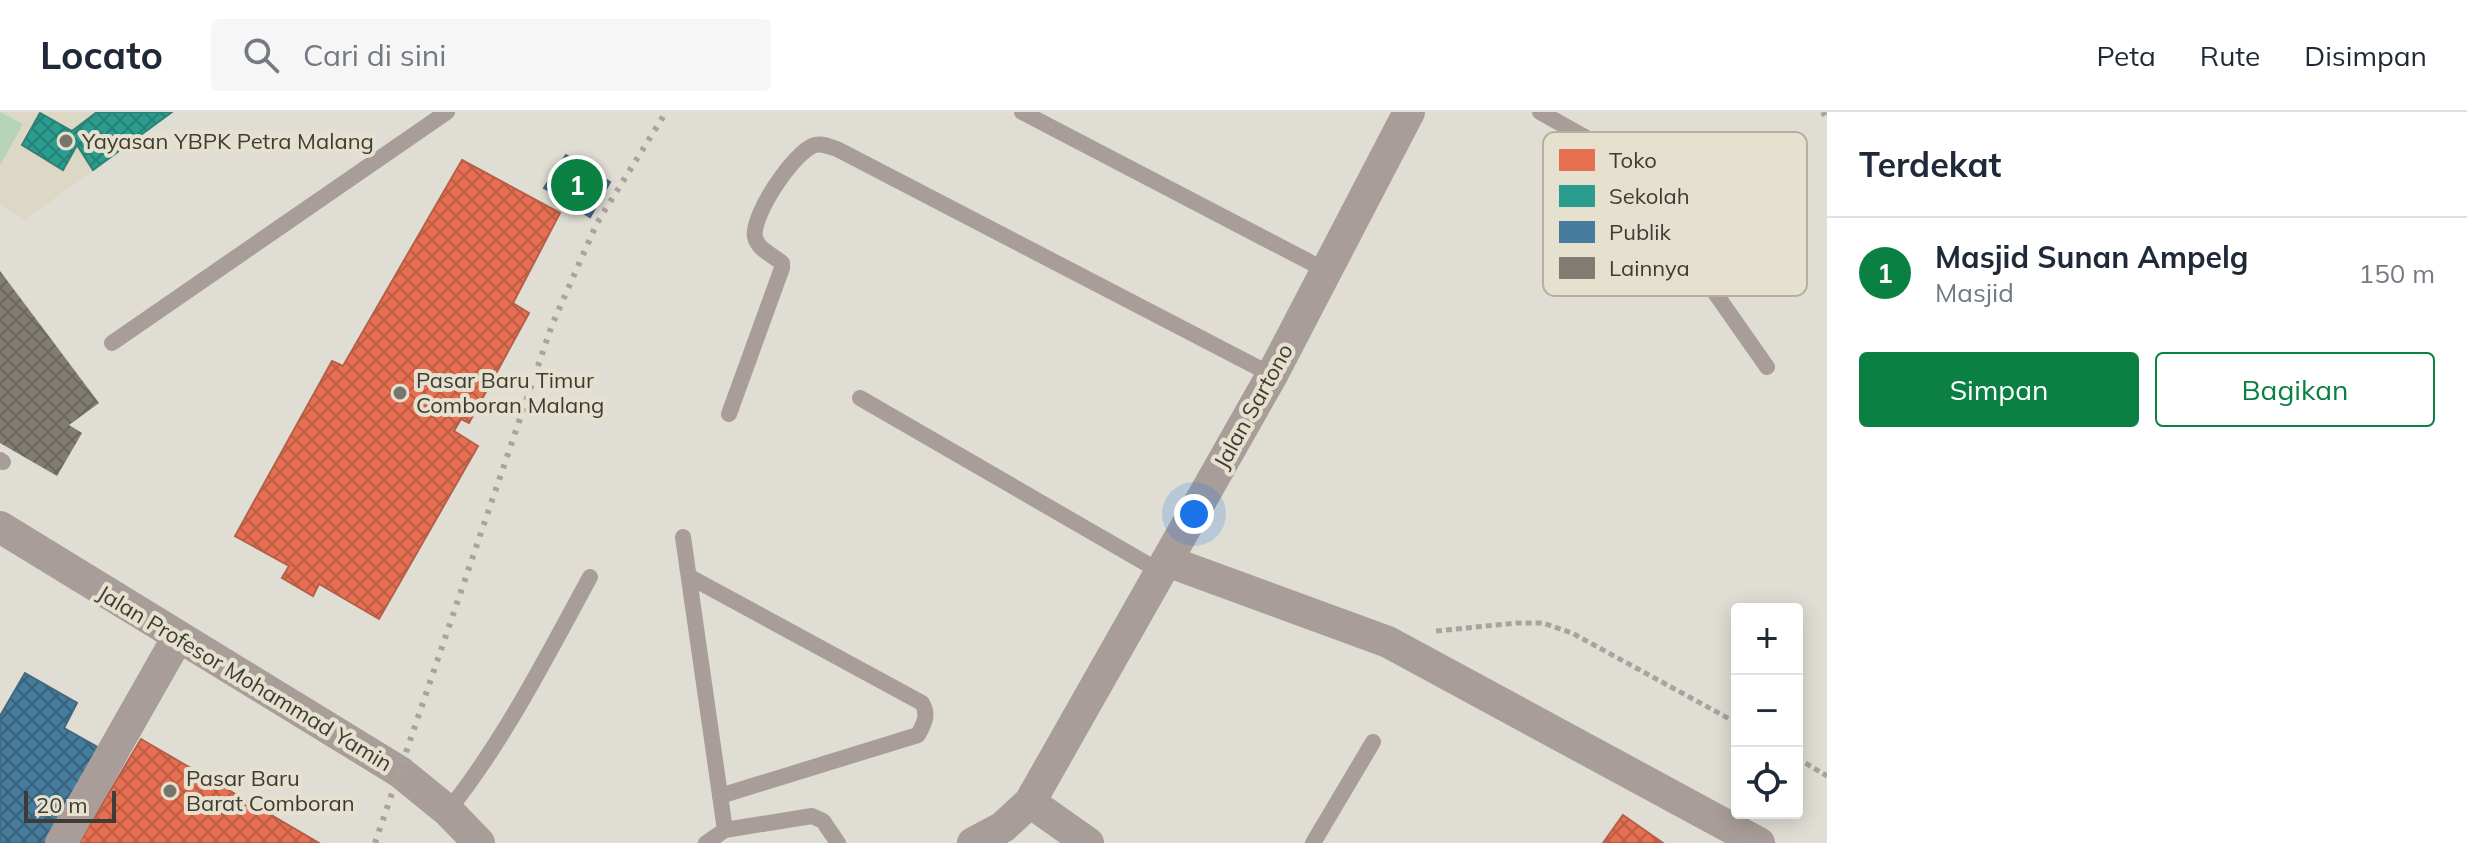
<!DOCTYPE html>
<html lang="id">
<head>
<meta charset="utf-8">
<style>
	:root { --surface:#fff; --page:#f6f6f7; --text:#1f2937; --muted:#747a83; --line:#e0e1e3; --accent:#0b8043 }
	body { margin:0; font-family:Mulish,sans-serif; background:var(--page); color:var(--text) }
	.controls { position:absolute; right:24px; bottom:24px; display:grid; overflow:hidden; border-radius:8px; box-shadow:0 4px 20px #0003 }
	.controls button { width:72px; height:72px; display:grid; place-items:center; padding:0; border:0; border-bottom:2px solid var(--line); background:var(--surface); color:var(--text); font:40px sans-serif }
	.scale { position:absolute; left:24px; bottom:20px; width:92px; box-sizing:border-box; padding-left:8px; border:4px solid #3e3c34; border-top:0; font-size:22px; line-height:28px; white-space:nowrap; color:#3e3c34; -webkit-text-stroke:6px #e6e1ce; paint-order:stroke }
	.you { position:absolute; left:1194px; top:402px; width:28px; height:28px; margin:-20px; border:6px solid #fff; border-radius:50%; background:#1a73e8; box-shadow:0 0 0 12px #1a73e833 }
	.badge { display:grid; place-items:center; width:52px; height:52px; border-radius:50%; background:var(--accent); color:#fff; font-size:26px; font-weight:700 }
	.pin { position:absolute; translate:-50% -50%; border:4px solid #fff; box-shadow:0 2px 8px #0006 }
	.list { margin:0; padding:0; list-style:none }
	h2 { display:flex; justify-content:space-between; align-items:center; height:104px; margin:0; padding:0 32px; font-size:34px }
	h2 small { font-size:26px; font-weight:400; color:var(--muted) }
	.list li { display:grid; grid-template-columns:52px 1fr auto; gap:24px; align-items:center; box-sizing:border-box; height:112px; padding:0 32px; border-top:2px solid var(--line) }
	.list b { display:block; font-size:30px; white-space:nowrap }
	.list p { margin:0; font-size:26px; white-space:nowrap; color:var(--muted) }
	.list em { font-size:26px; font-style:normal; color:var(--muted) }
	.actions { display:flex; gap:16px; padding:24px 32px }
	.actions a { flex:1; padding:18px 0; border:2px solid var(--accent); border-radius:8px; text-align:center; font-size:28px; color:var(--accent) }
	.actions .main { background:var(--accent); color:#fff }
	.icon { flex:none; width:44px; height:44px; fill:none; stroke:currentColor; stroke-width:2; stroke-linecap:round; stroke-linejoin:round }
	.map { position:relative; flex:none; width:1827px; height:731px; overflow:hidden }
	header { display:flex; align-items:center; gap:48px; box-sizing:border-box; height:112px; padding:0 40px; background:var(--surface); border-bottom:2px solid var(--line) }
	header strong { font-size:38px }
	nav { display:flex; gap:44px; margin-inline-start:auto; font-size:28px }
	.search { width:560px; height:72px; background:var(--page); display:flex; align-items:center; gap:20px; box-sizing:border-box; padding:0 28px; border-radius:8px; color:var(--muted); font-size:30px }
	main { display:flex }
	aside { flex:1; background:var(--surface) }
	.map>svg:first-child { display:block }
	.built { fill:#ddd8c5 }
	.pitch { fill:#b6d5b7 }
	.shops { fill:url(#shops-cross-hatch); stroke:#b46048; stroke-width:2 }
	.schools { fill:url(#schools-cross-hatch); stroke:#308074; stroke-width:2 }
	.public { fill:url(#public-cross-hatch); stroke:#43687e; stroke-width:2 }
	.building { fill:url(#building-cross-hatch) }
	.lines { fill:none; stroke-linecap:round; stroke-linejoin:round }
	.path { stroke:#aaa29e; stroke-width:5; stroke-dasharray:6 4; stroke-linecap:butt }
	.lane { stroke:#a89d99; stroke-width:16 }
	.street { stroke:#a89d99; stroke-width:32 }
	.rail { stroke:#a9a29d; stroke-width:6; stroke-dasharray:4 8; stroke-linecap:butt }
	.poi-dot { fill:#77756c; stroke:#e6e1ce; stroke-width:3 }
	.labels { text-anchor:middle; stroke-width:8; stroke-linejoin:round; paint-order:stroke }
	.poi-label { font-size:22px; fill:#3e3c34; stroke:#e6e1ce; text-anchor:start }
	.street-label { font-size:22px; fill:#3e3c34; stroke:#e6e1ce }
	.key { fill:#e6e1ce; stroke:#b4b0a0; stroke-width:2 }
	.key-label { font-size:22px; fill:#3e3c34 }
</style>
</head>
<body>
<header>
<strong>Locato</strong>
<div class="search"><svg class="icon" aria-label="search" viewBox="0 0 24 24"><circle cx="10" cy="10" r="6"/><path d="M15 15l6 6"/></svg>Cari di sini</div>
<nav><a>Peta</a><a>Rute</a><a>Disimpan</a></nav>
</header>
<main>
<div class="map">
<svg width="1827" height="731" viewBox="0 0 1827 731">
	<defs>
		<pattern id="shops-cross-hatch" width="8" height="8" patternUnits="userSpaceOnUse" patternTransform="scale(2)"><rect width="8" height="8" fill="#e76f51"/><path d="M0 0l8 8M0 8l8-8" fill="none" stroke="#bd5c44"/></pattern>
		<pattern id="schools-cross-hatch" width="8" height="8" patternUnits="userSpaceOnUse" patternTransform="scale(2)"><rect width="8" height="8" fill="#2a9d8f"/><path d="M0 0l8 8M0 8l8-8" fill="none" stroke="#258176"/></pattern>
		<pattern id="public-cross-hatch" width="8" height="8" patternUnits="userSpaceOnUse" patternTransform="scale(2)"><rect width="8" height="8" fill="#457b9d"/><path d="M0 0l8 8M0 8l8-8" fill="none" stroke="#38617a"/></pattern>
		<pattern id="building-cross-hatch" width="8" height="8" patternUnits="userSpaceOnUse" patternTransform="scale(2)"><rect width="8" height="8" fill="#817c71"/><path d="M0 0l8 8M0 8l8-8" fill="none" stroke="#6b675e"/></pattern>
	</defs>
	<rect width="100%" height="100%" fill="#e0ded4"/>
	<path class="built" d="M0,0h172l-147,108 -25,-15z"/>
	<path class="pitch" d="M0,0l23,12 -23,41z"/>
	<g class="shops">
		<path d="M462,48l98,53 -47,90 16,10 -60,110 -8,-4 -7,12 24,15 -99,173 -60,-35 -6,12 -31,-18 7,-12 -54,-30 97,-175 11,5z"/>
		<path d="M141,627l178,104h-240z"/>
		<path d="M1623,703l40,28h-60z"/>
	</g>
	<path class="schools" d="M97,0h75l-79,58 -16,-25 -14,25 -41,-25 18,-32 32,18z"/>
	<g class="public">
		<path d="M566,43l44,27 -20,35 -46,-29z"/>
		<path d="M25,561l52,30 -13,25 39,22 -54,93h-49v-127z"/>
	</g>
	<path class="building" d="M0,159l99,132 -30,22 13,8 -25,43 -57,-33z"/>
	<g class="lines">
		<g class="path">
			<path d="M1436,519l81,-8h26l29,10 165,90"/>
			<path d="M1797,646l30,18"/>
		</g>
		<g class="lane">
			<path d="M1022,0l303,158"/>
			<path d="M1540,0l50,28 25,19 63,81 89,127"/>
			<path d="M112,231l335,-231"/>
			<path d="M860,286l301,174"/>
			<path d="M729,302l53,-146v-5c-9,-8 -24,-13 -27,-26 -4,-21 39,-86 60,-92 8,-2 16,2 24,5l433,225"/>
			<path d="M0,348l3,2"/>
			<path d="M683,425l42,293"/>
			<path d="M690,465l232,126c7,12 2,21 -4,32l-198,61"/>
			<path d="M448,699c57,-72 99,-155 142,-234"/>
			<path d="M706,731l19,-13 87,-14 11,5 15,22"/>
			<path d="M1313,731l60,-101"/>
		</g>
		<g class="street">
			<path d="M0,415l400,245 48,39 31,32"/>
			<path d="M1167,449l221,81 371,201"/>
			<path d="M1030,690l58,41"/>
			<path d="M61,731l117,-206"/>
			<path d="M973,731l30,-16 27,-25 242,-427 137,-263"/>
		</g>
		<g class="rail">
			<path d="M1823,0l4,8"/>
			<path d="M375,731l177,-518 45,-102 69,-111"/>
		</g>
	</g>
	<g class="poi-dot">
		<circle cx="66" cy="29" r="8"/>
		<circle cx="400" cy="281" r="8"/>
		<circle cx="170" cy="679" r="8"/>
	</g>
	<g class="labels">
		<g class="poi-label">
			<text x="82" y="37">Yayasan YBPK Petra Malang</text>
			<text x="416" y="276">Pasar Baru Timur<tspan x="416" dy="25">Comboran Malang</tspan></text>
			<text x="186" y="674">Pasar Baru<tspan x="186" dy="25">Barat Comboran</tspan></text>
		</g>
		<g class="street-label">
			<text transform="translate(1253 294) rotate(-61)" y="8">Jalan Sartono</text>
			<text transform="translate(245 566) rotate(31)" y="8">Jalan Profesor Mohammad Yamin</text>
		</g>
	</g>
	<rect x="1543" y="20" width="264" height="164" rx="12" class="key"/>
	<rect x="1559" y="37" width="36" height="22" fill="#e76f51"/>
	<rect x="1559" y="73" width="36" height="22" fill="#2a9d8f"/>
	<rect x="1559" y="109" width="36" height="22" fill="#457b9d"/>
	<rect x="1559" y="145" width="36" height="22" fill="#817c71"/>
	<g class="key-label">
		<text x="1609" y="56">Toko</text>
		<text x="1609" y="92">Sekolah</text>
		<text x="1609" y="128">Publik</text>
		<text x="1609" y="164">Lainnya</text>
	</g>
</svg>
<div class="controls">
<button>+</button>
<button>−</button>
<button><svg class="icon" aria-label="locate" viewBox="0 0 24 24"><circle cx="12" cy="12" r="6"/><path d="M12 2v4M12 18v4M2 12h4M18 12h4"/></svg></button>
</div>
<div class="scale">20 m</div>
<div class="you"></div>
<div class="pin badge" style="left:577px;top:73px">1</div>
</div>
<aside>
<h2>Terdekat<small></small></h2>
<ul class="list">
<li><span class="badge">1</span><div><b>Masjid Sunan Ampelg</b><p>Masjid</p></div><em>150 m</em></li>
</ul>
<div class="actions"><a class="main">Simpan</a><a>Bagikan</a></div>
</aside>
</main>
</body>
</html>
